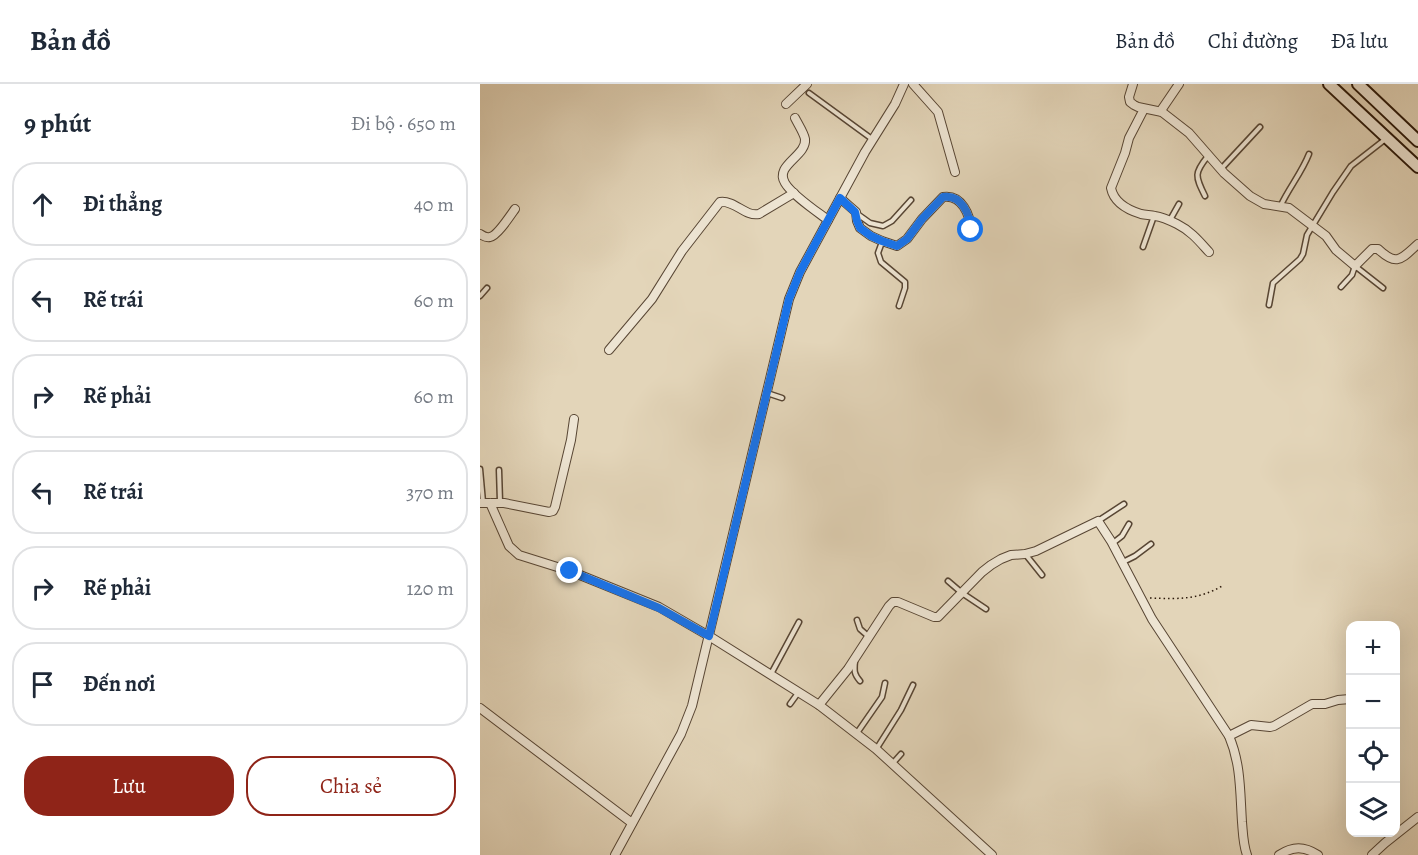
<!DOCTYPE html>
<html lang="vi">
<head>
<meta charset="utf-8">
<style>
	:root { --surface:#fff; --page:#f2f2f3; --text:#1f2937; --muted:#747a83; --line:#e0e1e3; --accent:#8f2418 }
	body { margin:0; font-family:Alegreya,serif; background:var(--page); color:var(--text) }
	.controls { position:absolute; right:18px; bottom:18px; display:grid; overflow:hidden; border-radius:12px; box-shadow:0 6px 24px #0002 }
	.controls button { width:54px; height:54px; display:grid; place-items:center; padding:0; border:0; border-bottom:2px solid var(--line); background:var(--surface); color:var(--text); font:30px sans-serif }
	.stop { position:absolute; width:18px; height:18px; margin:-14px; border:4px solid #1a73e8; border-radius:50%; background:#fff }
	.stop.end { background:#1a73e8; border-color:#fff; box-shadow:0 2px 6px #0008 }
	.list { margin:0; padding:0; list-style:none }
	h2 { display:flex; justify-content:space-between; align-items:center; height:78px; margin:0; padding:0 24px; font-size:26px }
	h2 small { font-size:20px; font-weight:400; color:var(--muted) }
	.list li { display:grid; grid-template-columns:39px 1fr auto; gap:18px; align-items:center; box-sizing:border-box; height:84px; margin:0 12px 12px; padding:0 12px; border:2px solid var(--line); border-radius:24px }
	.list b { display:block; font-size:22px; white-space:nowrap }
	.list em { font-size:20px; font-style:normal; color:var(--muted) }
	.actions { display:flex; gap:12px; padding:18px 24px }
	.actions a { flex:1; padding:14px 0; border:2px solid var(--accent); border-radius:24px; text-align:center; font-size:21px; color:var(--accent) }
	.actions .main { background:var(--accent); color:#fff }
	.icon { flex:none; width:33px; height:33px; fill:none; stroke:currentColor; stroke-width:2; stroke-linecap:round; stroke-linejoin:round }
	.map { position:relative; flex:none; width:938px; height:771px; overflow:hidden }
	header { display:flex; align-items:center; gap:36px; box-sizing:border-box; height:84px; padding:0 30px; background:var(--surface); border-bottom:2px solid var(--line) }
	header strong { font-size:28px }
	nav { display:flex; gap:33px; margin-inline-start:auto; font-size:21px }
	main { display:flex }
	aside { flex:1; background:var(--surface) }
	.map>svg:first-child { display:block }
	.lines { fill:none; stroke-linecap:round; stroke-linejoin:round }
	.lane-casing { stroke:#584634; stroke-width:7 }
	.street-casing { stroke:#584634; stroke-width:10 }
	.secondary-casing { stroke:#2a1708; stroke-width:14 }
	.path { stroke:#2a1708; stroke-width:1.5; stroke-dasharray:1.5 3; stroke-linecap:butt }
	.lane { stroke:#ede4d2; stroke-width:4 }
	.street { stroke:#ede4d2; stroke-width:8 }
	.secondary { stroke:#ede4d2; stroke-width:10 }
	.route { stroke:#1a73e8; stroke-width:8 }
</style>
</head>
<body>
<header>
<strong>Bản đồ</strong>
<nav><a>Bản đồ</a><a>Chỉ đường</a><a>Đã lưu</a></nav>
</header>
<main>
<aside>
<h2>9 phút<small>Đi bộ · 650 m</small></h2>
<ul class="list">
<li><svg class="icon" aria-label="ahead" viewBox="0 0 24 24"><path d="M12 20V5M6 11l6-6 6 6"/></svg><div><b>Đi thẳng</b></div><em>40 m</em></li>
<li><svg class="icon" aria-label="left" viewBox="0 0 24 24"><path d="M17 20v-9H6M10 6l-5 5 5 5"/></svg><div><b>Rẽ trái</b></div><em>60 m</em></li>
<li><svg class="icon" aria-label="right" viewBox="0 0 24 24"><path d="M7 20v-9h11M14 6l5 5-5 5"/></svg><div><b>Rẽ phải</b></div><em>60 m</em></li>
<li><svg class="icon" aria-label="left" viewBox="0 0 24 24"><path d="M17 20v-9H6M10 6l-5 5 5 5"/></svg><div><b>Rẽ trái</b></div><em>370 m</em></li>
<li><svg class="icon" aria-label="right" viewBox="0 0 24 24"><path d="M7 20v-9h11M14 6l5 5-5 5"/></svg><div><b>Rẽ phải</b></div><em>120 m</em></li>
<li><svg class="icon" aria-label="arrive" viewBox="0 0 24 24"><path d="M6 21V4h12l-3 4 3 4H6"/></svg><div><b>Đến nơi</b></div></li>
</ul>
<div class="actions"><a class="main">Lưu</a><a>Chia sẻ</a></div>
</aside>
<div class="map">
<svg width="938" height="771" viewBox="0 0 938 771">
	<rect width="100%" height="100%" fill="#e3d5b9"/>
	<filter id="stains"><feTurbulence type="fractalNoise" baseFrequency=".00333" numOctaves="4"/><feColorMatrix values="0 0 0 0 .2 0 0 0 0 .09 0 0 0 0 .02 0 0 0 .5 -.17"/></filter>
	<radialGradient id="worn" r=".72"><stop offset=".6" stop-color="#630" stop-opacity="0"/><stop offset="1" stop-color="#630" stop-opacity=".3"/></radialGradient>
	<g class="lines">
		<g class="lane-casing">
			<g id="lane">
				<path d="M329,9l63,46"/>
				<path d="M741,85l39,-42"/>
				<path d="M725,112c-10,-20 -11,-23 3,-40"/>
				<path d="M801,121c8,-17 21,-33 28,-51"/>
				<path d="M376,129l14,10 13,3 9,-5 19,-21"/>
				<path d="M690,136l9,-16"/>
				<path d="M402,158l-4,11 3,9 24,20v6l-6,18"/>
				<path d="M663,163l11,-31"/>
				<path d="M861,203l11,-12 3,-9 28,22"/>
				<path d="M0,212l7,-8"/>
				<path d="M789,221l4,-22 27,-24 3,-5 4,-19 26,-43 18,-26 32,-25"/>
				<path d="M287,309l15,5"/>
				<path d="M0,385l3,33"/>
				<path d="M19,386l1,32"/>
				<path d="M618,437l26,-17"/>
				<path d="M633,459l9,-7 7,-12"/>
				<path d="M546,471l16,20"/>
				<path d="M643,478l12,-6 16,-12"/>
				<path d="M468,497l14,12 24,16"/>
				<path d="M377,536l3,9 8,7"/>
				<path d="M375,577c-1,10 -1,13 5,20"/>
				<path d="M291,590l28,-52"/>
				<path d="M310,620l8,-11"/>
				<path d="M377,649l25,-36 3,-14"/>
				<path d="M397,664l24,-38 12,-25"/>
				<path d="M413,679l8,-9"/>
			</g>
		</g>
		<g class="street-casing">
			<g id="street">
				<path d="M433,0l25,28 17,60"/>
				<path d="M653,0l-4,13 1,5 4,3 4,2 24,5 27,21 35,40 26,23 14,8 25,4 37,28 10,14 19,16 17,-17h6c19,18 23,10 40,-5"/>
				<path d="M306,20l21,-20"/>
				<path d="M664,25l-15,29 -4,15 -14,35c3,15 17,22 30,26 5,1 10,1 14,2 8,1 16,5 22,8 14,7 22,17 32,28"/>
				<path d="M682,28v-3l17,-25"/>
				<path d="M315,34c3,6 9,15 10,21 2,17 -31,26 -20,44 7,12 31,28 43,37"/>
				<path d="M360,114l16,14 1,9 3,7 11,8 11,5 15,5 10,-7 15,-20 21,-22c19,-3 27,18 28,33"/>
				<path d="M0,150c3,2 7,4 10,3 7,-1 20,-21 25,-28"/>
				<path d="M129,266l43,-51 30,-48 38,-49c15,-2 25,15 39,12l35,-21"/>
				<path d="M0,419h24l45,9 4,-1 2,-4 16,-67 3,-21"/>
				<path d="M10,419l19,43 10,9 51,16 89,36 50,29 110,69 57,44 116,106"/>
				<path d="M339,621l29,-36 41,-63 4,-4h5l36,15h4l44,-45 9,-7 10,-6 10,-4 14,-1 11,-3 62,-30 13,20 41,78 77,117c12,28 11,56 13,86 1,11 1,22 5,33"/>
				<path d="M0,624l152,115"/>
				<path d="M749,652l22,-11 19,2 4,-1 38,-22h13l13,-4 12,-1"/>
				<path d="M135,771l66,-121 11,-28 97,-407 11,-27 65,-120 30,-48 9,-20"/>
				<path d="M799,771c14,-9 25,-9 39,0"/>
				<path d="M892,771l13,-12 33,-26"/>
			</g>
		</g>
		<g class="secondary-casing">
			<g id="secondary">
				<path d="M849,0l89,83"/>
				<path d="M878,0l60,57"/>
			</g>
		</g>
		<path class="path" d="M670,514c30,1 48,2 74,-13"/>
		<use href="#lane" class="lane"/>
		<use href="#street" class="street"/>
		<use href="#secondary" class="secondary"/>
	</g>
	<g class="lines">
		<path class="route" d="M90,487l89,37 50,28 80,-337 11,-27 40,-74 15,14 2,9 3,7 11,8 11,5 15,5 10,-7 15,-20 21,-22c19,-3 27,18 28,33"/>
	</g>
	<rect width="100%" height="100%" filter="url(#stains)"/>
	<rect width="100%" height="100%" fill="url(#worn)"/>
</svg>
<div class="controls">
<button>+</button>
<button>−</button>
<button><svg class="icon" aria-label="locate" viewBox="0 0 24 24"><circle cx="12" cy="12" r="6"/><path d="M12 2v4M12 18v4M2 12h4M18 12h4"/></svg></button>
<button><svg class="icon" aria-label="layers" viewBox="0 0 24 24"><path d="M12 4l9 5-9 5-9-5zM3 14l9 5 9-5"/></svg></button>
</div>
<div class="stop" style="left:491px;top:146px"></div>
<div class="stop end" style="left:90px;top:487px"></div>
</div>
</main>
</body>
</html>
